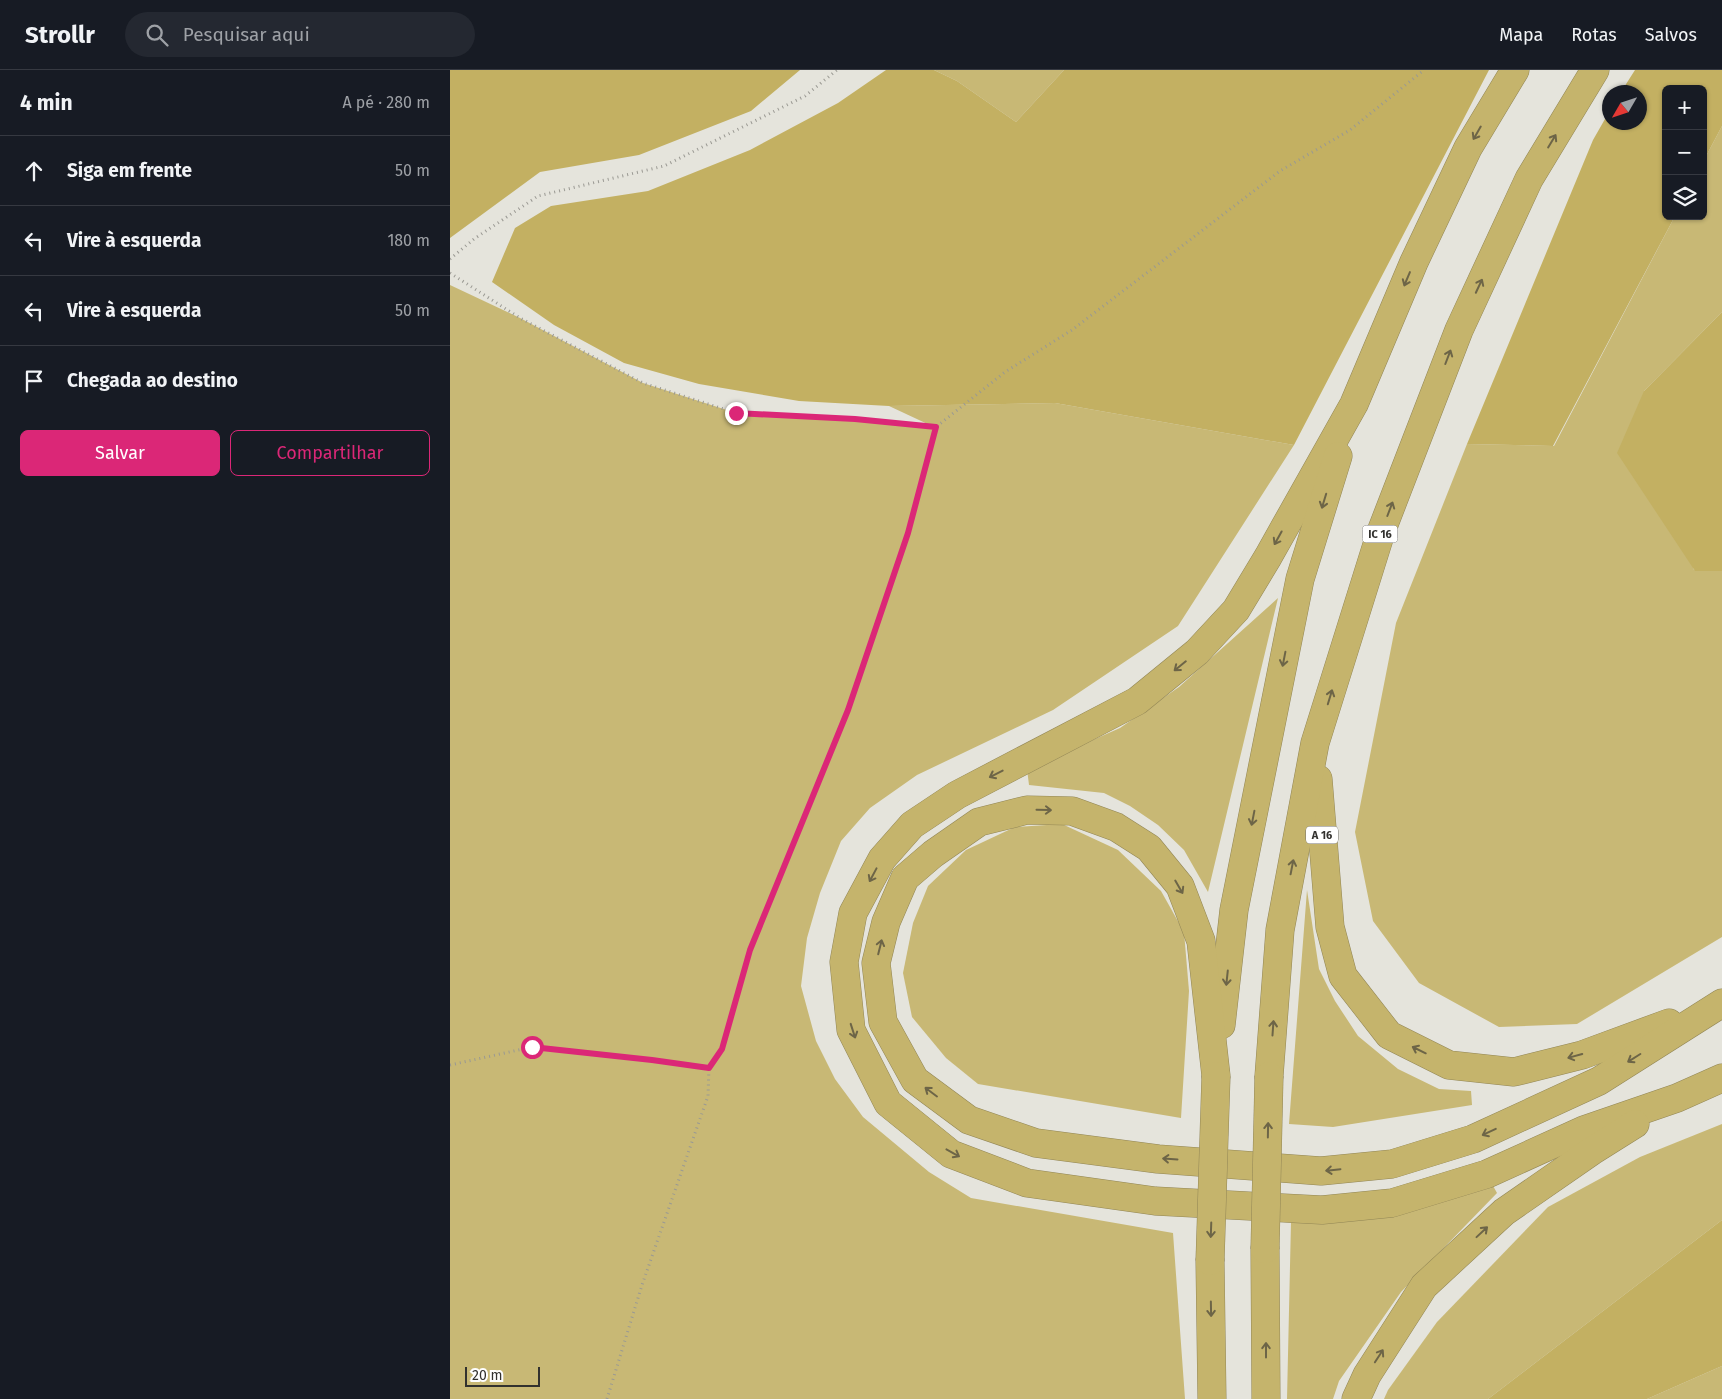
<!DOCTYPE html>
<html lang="pt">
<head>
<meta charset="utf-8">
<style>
	:root { --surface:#171b24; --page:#242831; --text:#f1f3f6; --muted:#9ea1a6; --line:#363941; --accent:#db2777 }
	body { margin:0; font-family:"Fira Sans",sans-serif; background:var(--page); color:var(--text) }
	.controls { position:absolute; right:15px; top:15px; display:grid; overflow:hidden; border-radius:8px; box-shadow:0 1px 4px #0004 }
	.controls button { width:45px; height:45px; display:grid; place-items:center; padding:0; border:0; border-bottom:1px solid var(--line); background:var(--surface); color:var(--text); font:25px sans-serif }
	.compass { position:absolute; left:1152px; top:15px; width:45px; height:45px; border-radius:50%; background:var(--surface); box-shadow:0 1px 4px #0004; rotate:231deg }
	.scale { position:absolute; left:15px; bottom:12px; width:75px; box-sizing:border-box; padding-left:5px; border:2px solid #32312e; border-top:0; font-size:14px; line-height:18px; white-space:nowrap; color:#32312e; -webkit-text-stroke:4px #fff; paint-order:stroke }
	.stop { position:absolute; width:15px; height:15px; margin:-11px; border:4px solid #db2777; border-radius:50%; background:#fff }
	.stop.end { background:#db2777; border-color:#fff; box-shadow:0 1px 5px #0008 }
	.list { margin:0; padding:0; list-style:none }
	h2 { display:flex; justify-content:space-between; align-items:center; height:65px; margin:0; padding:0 20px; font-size:21px }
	h2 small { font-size:16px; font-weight:400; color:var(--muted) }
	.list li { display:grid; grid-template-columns:32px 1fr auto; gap:15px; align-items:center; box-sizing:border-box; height:70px; padding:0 20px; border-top:1px solid var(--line) }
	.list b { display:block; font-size:19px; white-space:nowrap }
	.list em { font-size:16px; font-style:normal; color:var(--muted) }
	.actions { display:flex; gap:10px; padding:15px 20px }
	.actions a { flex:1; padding:11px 0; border:1px solid var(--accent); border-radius:8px; text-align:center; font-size:18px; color:var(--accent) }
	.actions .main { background:var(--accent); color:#fff }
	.icon { flex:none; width:28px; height:28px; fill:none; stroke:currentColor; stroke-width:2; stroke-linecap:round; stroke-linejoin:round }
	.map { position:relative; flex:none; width:1272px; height:1329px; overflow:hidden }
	header { display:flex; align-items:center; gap:30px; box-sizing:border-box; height:70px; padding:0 25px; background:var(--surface); border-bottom:1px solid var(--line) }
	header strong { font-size:24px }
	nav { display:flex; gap:28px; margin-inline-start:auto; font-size:18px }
	.search { width:350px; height:45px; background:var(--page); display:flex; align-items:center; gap:12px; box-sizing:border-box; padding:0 18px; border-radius:28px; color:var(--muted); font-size:19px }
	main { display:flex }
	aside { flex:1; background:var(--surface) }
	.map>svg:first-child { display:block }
	.green { fill:#c8b875 }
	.forest { fill:#c3b062 }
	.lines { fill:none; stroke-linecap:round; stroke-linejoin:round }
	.highway-casing { stroke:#928656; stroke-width:29 }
	.path { stroke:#9a9993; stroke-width:3; stroke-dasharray:1 4; stroke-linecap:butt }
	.highway { stroke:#c5b46c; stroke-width:28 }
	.highway-bridge-casing { stroke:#928656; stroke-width:29; stroke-linecap:butt }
	.highway-bridge { stroke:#c5b46c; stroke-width:28 }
	.oneway { stroke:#6d6547 }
	.route { stroke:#db2777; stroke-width:6 }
	.labels { text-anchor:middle; stroke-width:5; stroke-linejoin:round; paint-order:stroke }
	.shield { fill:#fff; stroke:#706f6d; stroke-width:1 }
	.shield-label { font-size:11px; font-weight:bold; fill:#32312e }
</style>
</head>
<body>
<header>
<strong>Strollr</strong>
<div class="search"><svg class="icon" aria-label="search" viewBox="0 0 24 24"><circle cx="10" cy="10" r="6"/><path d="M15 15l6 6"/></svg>Pesquisar aqui</div>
<nav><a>Mapa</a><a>Rotas</a><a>Salvos</a></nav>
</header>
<main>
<aside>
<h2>4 min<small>A pé · 280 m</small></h2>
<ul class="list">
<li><svg class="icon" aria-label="ahead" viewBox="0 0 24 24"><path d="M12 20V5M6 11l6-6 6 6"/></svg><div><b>Siga em frente</b></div><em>50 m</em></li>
<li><svg class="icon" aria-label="left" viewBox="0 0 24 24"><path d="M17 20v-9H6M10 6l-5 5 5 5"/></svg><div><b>Vire à esquerda</b></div><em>180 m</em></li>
<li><svg class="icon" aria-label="left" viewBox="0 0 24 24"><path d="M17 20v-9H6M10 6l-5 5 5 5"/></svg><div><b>Vire à esquerda</b></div><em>50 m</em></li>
<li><svg class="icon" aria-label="arrive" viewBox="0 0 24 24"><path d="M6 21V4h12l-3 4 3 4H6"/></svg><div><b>Chegada ao destino</b></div></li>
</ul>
<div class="actions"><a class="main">Salvar</a><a>Compartilhar</a></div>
</aside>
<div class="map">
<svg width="1272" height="1329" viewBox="0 0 1272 1329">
	<rect width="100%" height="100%" fill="#e5e4dc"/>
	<g class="green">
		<path d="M484,0h130l-48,52 -59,-41z"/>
		<path d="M1272,56v186l-78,79 50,179 28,1v366l-145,87 -78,3 -80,-44 -46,-62 -18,-89 41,-209 71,-179 87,2 121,-230h28v-54z"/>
		<path d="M0,215l70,33 123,65 93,30 198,14 -45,-21 166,-3 239,42 -116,181 -125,84 -136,65 -47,33 -29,33 -21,52 -13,45 -6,48 15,55 19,38 28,38 66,55 42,26 202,35 12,166h-735z"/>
		<path d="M828,528l-70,294 -24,-42 -26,-25 -28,-19 -26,-13 -75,-8 -2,-16 93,-41 59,-41z"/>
		<path d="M612,754l56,26 43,41 23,41 5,59 -8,127 -203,-34 -32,-26 -34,-41 -9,-44 10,-50 15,-37 38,-36 49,-23z"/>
		<path d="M857,820l12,79 16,32 23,35 40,33 41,20 32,2 1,14 -139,22 -44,-3z"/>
		<path d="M1272,1054v96l-234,179h-104l4,-9 49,-68 111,-115 92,-50z"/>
		<path d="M1042,1114l5,9 -96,99 -62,89 -6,18h-46l4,-177z"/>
		<path d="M1272,1296v33h-75z"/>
	</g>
	<g class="forest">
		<path d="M0,0h350l-49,41 -112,44 -99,17 -90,66z"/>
		<path d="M436,0h48l23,11 59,41 48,-52h425l-195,375 -239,-42 -166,3 -90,-5 -100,-17 -75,-21 -70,-38 -62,-43 23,-54 36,-22 97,-15 102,-41 88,-47z"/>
		<path d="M1185,0h87v56l-19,36v-73h-37v127h9l-122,230 -86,-2 126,-304 16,-28 1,10h30v-30h-19z"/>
		<path d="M1272,242v259h-27l-78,-118 27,-62z"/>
		<path d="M1272,1150v146l-75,33h-159z"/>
	</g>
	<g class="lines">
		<g class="highway-casing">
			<g id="highway">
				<path d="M1065,0l-47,78 -54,114 -60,142 -86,153 -32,53 -39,42 -60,49 -180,94 -45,30 -30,34 -29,54 -9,49 7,68 37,73 63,51 76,29 128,18 167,9 70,-7 95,-29 97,-44 93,-32 45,-20"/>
				<path d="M868,709l12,148 13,49 46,59 60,30 65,7 68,-17 87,-32"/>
				<path d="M771,955l13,-115 66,-331 38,-123"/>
				<path d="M766,1006l-15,-135 -21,-55 -31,-38 -33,-21 -44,-16 -45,-1 -48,12 -46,32 -28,24 -19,44 -10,41 7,59 32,58 54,40 67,23 122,16 163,12 71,-7 81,-25 126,-58 123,-78"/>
				<path d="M819,1006l11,-146 35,-187 66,-211 78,-202 70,-151 66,-109"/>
				<path d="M815,1179l1,150"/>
				<path d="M760,1191l2,138"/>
				<path d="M906,1329l11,-24 57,-89 80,-74 88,-61 43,-27"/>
			</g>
		</g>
		<g class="path">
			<path d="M0,189l24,-20 64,-43 126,-30 141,-70 32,-26"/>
			<path d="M0,203l70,45 123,65 93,30 119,6 81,8"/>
			<path d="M0,995l82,-18 120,13 57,8 13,-19 27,-99 99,-240 60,-177 28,-106 69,-55 67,-42 208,-159 70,-41 74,-60"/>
			<path d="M157,1329l35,-114 66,-189 1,-28"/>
		</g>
		<use href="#highway" class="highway"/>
		<g class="highway-bridge-casing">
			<g id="highway-bridge">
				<path d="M815,1179l4,-173"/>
				<path d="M760,1191l6,-185"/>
			</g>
		</g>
		<use href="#highway-bridge" class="highway-bridge"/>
	</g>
	<defs><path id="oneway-shaft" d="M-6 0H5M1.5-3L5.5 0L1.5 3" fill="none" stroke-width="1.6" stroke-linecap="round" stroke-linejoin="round" transform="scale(1.25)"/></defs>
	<g class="oneway">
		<use href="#oneway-shaft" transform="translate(1027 63) rotate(120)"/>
		<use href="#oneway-shaft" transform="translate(1102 71) rotate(-59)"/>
		<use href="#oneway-shaft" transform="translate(957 209) rotate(113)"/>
		<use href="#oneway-shaft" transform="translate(1029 216) rotate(-65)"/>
		<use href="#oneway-shaft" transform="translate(998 287) rotate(-69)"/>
		<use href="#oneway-shaft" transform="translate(874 431) rotate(107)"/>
		<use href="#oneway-shaft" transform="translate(940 439) rotate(-69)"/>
		<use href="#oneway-shaft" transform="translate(828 468) rotate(119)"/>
		<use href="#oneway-shaft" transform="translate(834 589) rotate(101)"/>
		<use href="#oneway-shaft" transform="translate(730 596) rotate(141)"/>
		<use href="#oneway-shaft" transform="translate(880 627) rotate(-73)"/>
		<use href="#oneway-shaft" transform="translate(546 704) rotate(153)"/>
		<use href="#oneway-shaft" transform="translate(594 740) rotate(1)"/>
		<use href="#oneway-shaft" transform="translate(803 748) rotate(101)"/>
		<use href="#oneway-shaft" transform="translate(842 797) rotate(-79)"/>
		<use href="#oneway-shaft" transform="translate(423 805) rotate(118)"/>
		<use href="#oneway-shaft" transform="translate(729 817) rotate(60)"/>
		<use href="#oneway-shaft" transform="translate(430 877) rotate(-76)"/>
		<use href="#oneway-shaft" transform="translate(777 908) rotate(96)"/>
		<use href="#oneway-shaft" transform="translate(823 958) rotate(-86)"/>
		<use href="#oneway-shaft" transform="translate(403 961) rotate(72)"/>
		<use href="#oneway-shaft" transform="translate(969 980) rotate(-154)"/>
		<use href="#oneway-shaft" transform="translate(1125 986) rotate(165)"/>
		<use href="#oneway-shaft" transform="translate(1184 988) rotate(148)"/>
		<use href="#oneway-shaft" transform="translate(481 1022) rotate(-143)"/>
		<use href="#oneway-shaft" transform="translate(818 1060) rotate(-89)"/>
		<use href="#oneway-shaft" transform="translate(1039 1062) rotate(155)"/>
		<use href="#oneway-shaft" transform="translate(503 1083) rotate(29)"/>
		<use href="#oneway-shaft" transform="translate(720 1089) rotate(-176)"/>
		<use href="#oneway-shaft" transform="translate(883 1100) rotate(174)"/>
		<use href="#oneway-shaft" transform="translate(761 1160) rotate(92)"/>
		<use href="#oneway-shaft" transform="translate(1032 1162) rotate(-43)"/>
		<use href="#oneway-shaft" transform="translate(761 1239) rotate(89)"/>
		<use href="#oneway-shaft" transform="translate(816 1280) rotate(-90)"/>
		<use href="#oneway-shaft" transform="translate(929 1286) rotate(-57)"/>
	</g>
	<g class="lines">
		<path class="route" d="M82,977l120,13 57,8 13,-19 28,-99 98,-240 60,-177 28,-106 -81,-8 -119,-6"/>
	</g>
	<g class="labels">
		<g class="shield">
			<rect x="912.5" y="455.5" width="35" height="17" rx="4"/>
			<rect x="856" y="756.5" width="32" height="17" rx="4"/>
		</g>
		<g class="shield-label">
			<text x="930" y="468">IC 16</text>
			<text x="872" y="769">A 16</text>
		</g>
	</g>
</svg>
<div class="controls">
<button>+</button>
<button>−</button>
<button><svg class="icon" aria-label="layers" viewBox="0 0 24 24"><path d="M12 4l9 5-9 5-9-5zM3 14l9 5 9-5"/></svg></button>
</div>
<svg class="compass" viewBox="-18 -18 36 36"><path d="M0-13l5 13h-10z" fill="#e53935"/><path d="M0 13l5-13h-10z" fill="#9ea1a6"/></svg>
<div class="scale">20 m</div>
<div class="stop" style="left:82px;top:977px"></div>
<div class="stop end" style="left:286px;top:343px"></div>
</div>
</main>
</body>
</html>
